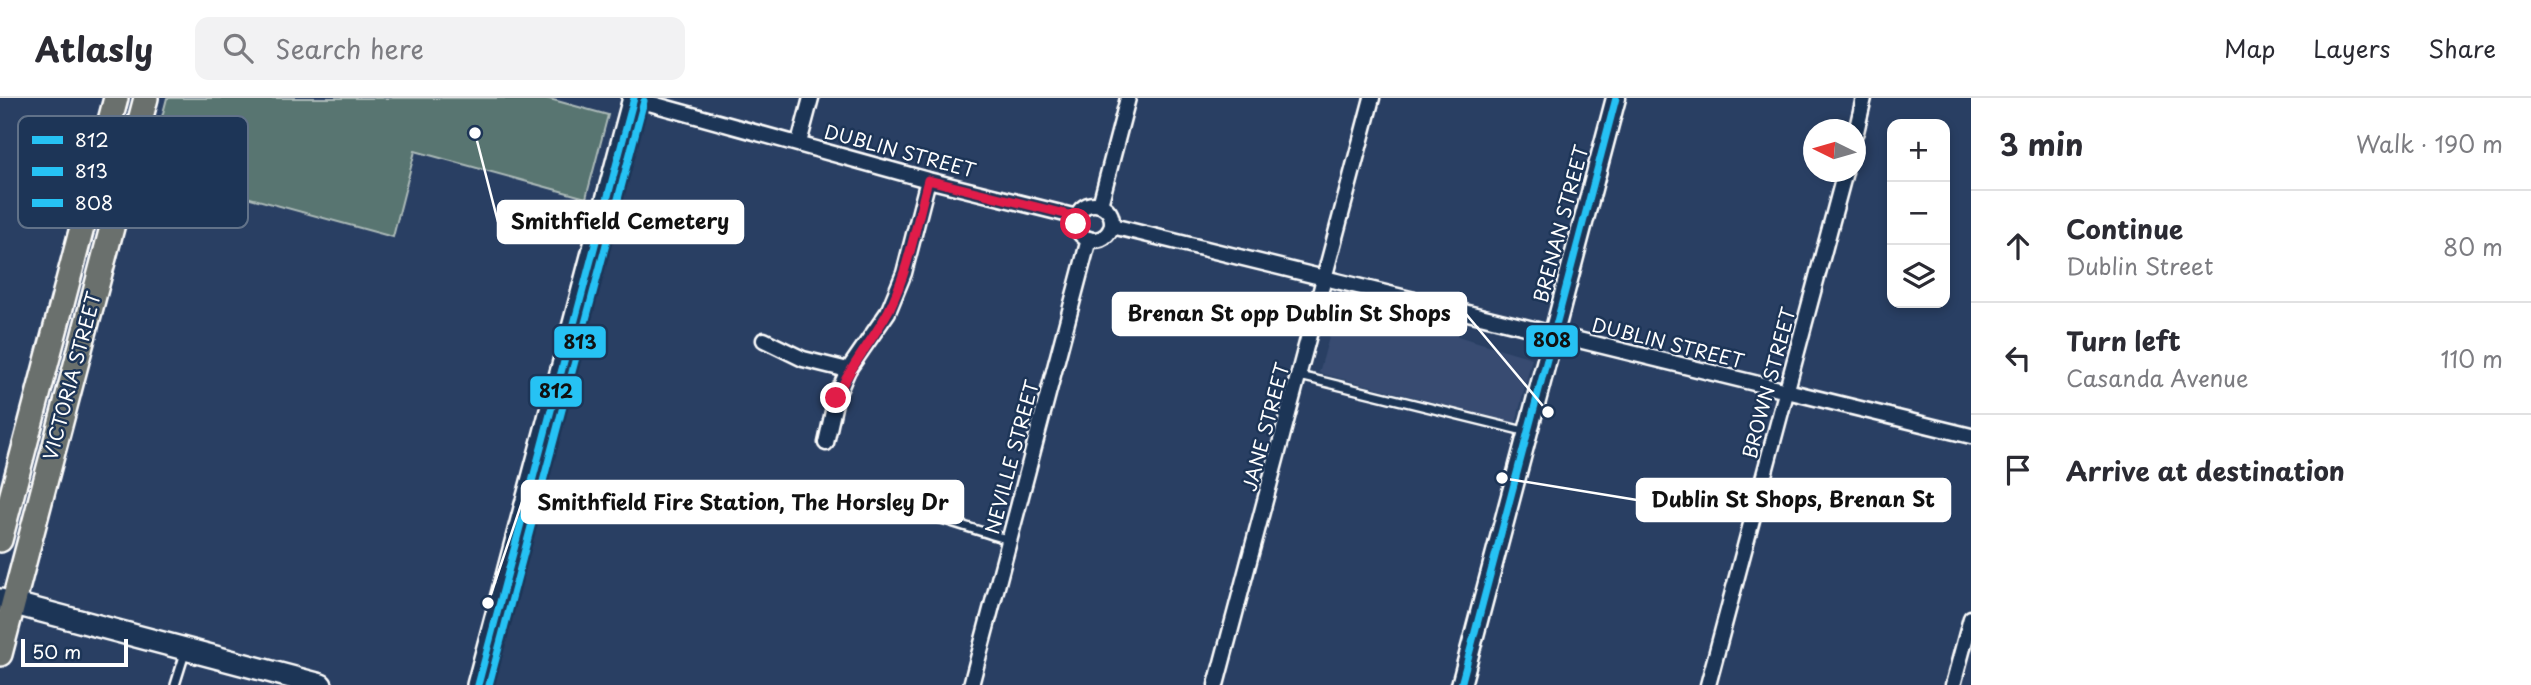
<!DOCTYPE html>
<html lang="en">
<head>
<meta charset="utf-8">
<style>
	:root { --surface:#fff; --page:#f2f2f3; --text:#2b2b33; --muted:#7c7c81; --line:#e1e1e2 }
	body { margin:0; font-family:"Playpen Sans",sans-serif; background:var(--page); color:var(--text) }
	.controls { position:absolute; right:21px; top:21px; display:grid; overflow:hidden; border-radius:14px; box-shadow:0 4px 10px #0003 }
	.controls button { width:63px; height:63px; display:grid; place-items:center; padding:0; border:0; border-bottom:2px solid var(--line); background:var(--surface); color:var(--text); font:35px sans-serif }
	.compass { position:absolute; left:1803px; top:21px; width:63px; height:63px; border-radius:50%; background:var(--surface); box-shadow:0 4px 10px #0003; rotate:275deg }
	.scale { position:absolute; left:21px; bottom:18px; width:107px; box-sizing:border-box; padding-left:7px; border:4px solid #fff; border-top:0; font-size:19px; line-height:24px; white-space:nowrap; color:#fff; -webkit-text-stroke:5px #1d3557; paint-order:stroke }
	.stop { position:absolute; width:21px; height:21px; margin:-16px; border:5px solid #e11d48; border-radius:50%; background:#fff }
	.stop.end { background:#e11d48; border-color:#fff; box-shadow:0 2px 7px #0008 }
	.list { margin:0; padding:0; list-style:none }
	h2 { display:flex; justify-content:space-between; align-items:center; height:91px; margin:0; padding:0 28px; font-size:30px }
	h2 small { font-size:23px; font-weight:400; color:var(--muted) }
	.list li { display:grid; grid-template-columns:46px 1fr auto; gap:21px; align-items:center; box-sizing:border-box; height:112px; padding:0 28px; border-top:2px solid var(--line) }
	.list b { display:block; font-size:26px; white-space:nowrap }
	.list p { margin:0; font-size:23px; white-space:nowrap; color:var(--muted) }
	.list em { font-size:23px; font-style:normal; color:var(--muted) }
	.icon { flex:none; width:38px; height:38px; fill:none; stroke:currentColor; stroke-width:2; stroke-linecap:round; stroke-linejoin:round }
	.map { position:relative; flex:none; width:1971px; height:587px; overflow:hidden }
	header { display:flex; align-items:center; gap:42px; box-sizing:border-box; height:98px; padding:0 35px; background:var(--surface); border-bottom:2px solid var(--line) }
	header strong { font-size:33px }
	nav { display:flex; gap:38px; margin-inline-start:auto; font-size:24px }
	.search { width:490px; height:63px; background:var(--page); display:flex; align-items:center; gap:18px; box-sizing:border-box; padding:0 24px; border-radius:14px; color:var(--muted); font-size:26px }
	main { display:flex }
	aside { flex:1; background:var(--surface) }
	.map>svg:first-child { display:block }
	.built { fill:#374c71 }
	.green { fill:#587471; stroke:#acbab8; stroke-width:2 }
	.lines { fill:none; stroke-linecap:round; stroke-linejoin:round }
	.service-casing { stroke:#fff; stroke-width:12 }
	.minor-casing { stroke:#fff; stroke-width:19 }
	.tertiary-casing { stroke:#fff; stroke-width:23 }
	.secondary-casing { stroke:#fff; stroke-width:26 }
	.primary-casing { stroke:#fff; stroke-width:28 }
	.service { stroke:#1d3557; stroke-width:7 }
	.minor { stroke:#1d3557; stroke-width:14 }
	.tertiary { stroke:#1d3557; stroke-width:18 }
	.secondary { stroke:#1d3557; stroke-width:21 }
	.primary { stroke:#6b706d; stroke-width:23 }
	.bus-1-casing { stroke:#1d3557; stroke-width:12 }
	.bus-2-casing { stroke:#1d3557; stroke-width:12 }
	.bus-3-casing { stroke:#1d3557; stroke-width:12 }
	.bus-1 { stroke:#26c2f4; stroke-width:7 }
	.bus-2 { stroke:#26c2f4; stroke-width:7 }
	.bus-3 { stroke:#26c2f4; stroke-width:7 }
	.route { stroke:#e11d48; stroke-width:9 }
	.labels { text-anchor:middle; stroke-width:5; stroke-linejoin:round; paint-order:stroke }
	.street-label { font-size:19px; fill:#fff; stroke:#1d3557 }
	.key { fill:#1d3557; stroke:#617289; stroke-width:2 }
	.key-label { font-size:19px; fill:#fff }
	.leader { fill:none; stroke:#fff; stroke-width:2.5 }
	.callout-dot { fill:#fff; stroke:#1d3557; stroke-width:2.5 }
	.callout { fill:#fff; stroke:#fff; stroke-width:2.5 }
	.callout-label { font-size:21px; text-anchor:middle; font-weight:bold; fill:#111 }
	.line-badge { stroke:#1d3557; stroke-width:2.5 }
	.pale-badge-label { font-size:19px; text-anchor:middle; font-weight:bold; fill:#111 }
</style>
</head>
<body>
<header>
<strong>Atlasly</strong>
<div class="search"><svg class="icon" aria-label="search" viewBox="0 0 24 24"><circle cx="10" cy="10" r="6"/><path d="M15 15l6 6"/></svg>Search here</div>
<nav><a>Map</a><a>Layers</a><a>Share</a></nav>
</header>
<main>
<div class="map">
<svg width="1971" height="587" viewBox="0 0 1971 587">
	<rect width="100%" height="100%" fill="#293f63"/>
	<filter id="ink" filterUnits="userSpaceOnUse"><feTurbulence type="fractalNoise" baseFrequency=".0143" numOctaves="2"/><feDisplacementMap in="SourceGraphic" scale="14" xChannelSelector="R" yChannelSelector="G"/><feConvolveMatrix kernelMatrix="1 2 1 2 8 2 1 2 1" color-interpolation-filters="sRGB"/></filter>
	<g filter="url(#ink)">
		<path class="built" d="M1338,207l75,18 119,35 -16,65 -197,-50z"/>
		<path class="green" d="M167,0h379l62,17 -22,83 -171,-47 -22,86 -245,-67z"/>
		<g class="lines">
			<g class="service-casing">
				<g id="service">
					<path d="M1300,278l228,56"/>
					<path d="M817,399c55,-6 138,28 193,43"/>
					<path d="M175,587l10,-32"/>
				</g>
			</g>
			<g class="minor-casing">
				<g id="minor">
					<path d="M631,0l297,82 149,37"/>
					<path d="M1856,34l8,-34"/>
					<path d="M799,45l12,-45"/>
					<circle cx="1094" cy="124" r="18"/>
					<path d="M1100,107l28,-107"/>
					<path d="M1112,128l859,210"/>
					<path d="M764,242l39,19 45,11"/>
					<path d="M826,345l10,-45 12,-28 40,-58 16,-39 24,-93"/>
					<path d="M971,587l118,-446"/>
					<path d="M1216,587l156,-587"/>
					<path d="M1708,587l137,-513"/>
					<path d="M1953,587l18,-67"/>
				</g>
			</g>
			<g class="tertiary-casing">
				<path id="tertiary" d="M1461,587l155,-587"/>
			</g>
			<g class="secondary-casing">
				<g id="secondary">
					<path d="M0,502l321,85"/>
					<path d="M478,587l156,-587"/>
				</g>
			</g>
			<g class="primary-casing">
				<g id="primary">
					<path d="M0,442l116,-442"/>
					<path d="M0,556l146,-556"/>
				</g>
			</g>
			<use href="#service" class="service"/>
			<use href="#minor" class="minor"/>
			<use href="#tertiary" class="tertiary"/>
			<use href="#secondary" class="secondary"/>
			<use href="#primary" class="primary"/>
			<g class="bus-1-casing">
				<path id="bus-1" d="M478,587l156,-587"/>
			</g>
			<g class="bus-2-casing">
				<path id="bus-2" d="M489,587l155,-584"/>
			</g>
			<g class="bus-3-casing">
				<path id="bus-3" d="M1461,587l155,-587"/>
			</g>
			<use href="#bus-1" class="bus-1"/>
			<use href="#bus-2" class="bus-2"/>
			<use href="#bus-3" class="bus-3"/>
		</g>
	</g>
	<g class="lines" filter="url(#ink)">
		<path class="route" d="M836,300c14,-32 37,-58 53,-88 20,-41 27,-86 39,-130l149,37 -1,7"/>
	</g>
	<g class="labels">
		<g class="street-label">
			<text transform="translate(900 53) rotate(15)" y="7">DUBLIN STREET</text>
			<text transform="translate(1561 126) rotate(-75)" y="7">BRENAN STREET</text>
			<text transform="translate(1668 245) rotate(14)" y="7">DUBLIN STREET</text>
			<text transform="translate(72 278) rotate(-75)" y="7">VICTORIA STREET</text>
			<text transform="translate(1769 285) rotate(-75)" y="7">BROWN STREET</text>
			<text transform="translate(1266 329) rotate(-75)" y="7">JANE STREET</text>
			<text transform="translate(1012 359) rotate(-75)" y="7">NEVILLE STREET</text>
		</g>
	</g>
	<rect x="18" y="18" width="230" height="112" rx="10" class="key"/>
	<rect x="32" y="38" width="31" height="8" fill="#26c2f4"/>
	<rect x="32" y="69" width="31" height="9" fill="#26c2f4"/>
	<rect x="32" y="101" width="31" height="8" fill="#26c2f4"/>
	<g class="key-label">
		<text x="75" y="49">812</text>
		<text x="75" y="80">813</text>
		<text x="75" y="112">808</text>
	</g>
	<path class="leader" d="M475 35L498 124M1548 314L1466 216M1502 380L1637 402M488 505L522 404"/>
	<g class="callout-dot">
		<circle cx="475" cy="35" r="7"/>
		<circle cx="1548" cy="314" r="7"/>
		<circle cx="1502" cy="380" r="7"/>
		<circle cx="488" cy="505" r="7"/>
	</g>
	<g class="callout">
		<rect x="498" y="103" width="245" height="42" rx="7"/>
		<rect x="1113" y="195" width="353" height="42" rx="7"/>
		<rect x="1637" y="381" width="313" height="42" rx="7"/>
		<rect x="522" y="383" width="441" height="42" rx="7"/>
	</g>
	<g class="callout-label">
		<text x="620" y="131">Smithfield Cemetery</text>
		<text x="1289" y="223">Brenan St opp Dublin St Shops</text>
		<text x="1793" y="409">Dublin St Shops, Brenan St</text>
		<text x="743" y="412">Smithfield Fire Station, The Horsley Dr</text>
	</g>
	<g class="line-badge">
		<rect x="1525" y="226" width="54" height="34" rx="7" fill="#26c2f4"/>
		<rect x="553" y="227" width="54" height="34" rx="7" fill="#26c2f4"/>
		<rect x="529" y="277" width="54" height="33" rx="7" fill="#26c2f4"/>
	</g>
	<g class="pale-badge-label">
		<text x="1552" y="249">808</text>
		<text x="580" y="251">813</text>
		<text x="556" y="300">812</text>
	</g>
</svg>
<div class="controls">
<button>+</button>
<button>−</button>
<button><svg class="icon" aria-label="layers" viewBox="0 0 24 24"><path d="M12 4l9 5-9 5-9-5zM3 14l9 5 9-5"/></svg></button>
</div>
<svg class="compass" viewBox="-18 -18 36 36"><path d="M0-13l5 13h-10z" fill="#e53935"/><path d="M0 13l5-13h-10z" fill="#7c7c81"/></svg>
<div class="scale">50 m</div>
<div class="stop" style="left:1076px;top:126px"></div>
<div class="stop end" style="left:836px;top:300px"></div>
</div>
<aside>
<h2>3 min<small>Walk · 190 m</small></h2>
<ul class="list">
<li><svg class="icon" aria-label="ahead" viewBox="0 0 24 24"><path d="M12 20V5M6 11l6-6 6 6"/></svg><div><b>Continue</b><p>Dublin Street</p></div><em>80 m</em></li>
<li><svg class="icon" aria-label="left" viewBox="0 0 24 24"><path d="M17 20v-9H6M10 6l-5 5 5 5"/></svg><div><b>Turn left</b><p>Casanda Avenue</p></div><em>110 m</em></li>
<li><svg class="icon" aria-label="arrive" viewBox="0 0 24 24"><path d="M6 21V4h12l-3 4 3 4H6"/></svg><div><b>Arrive at destination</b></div></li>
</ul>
</aside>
</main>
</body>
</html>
